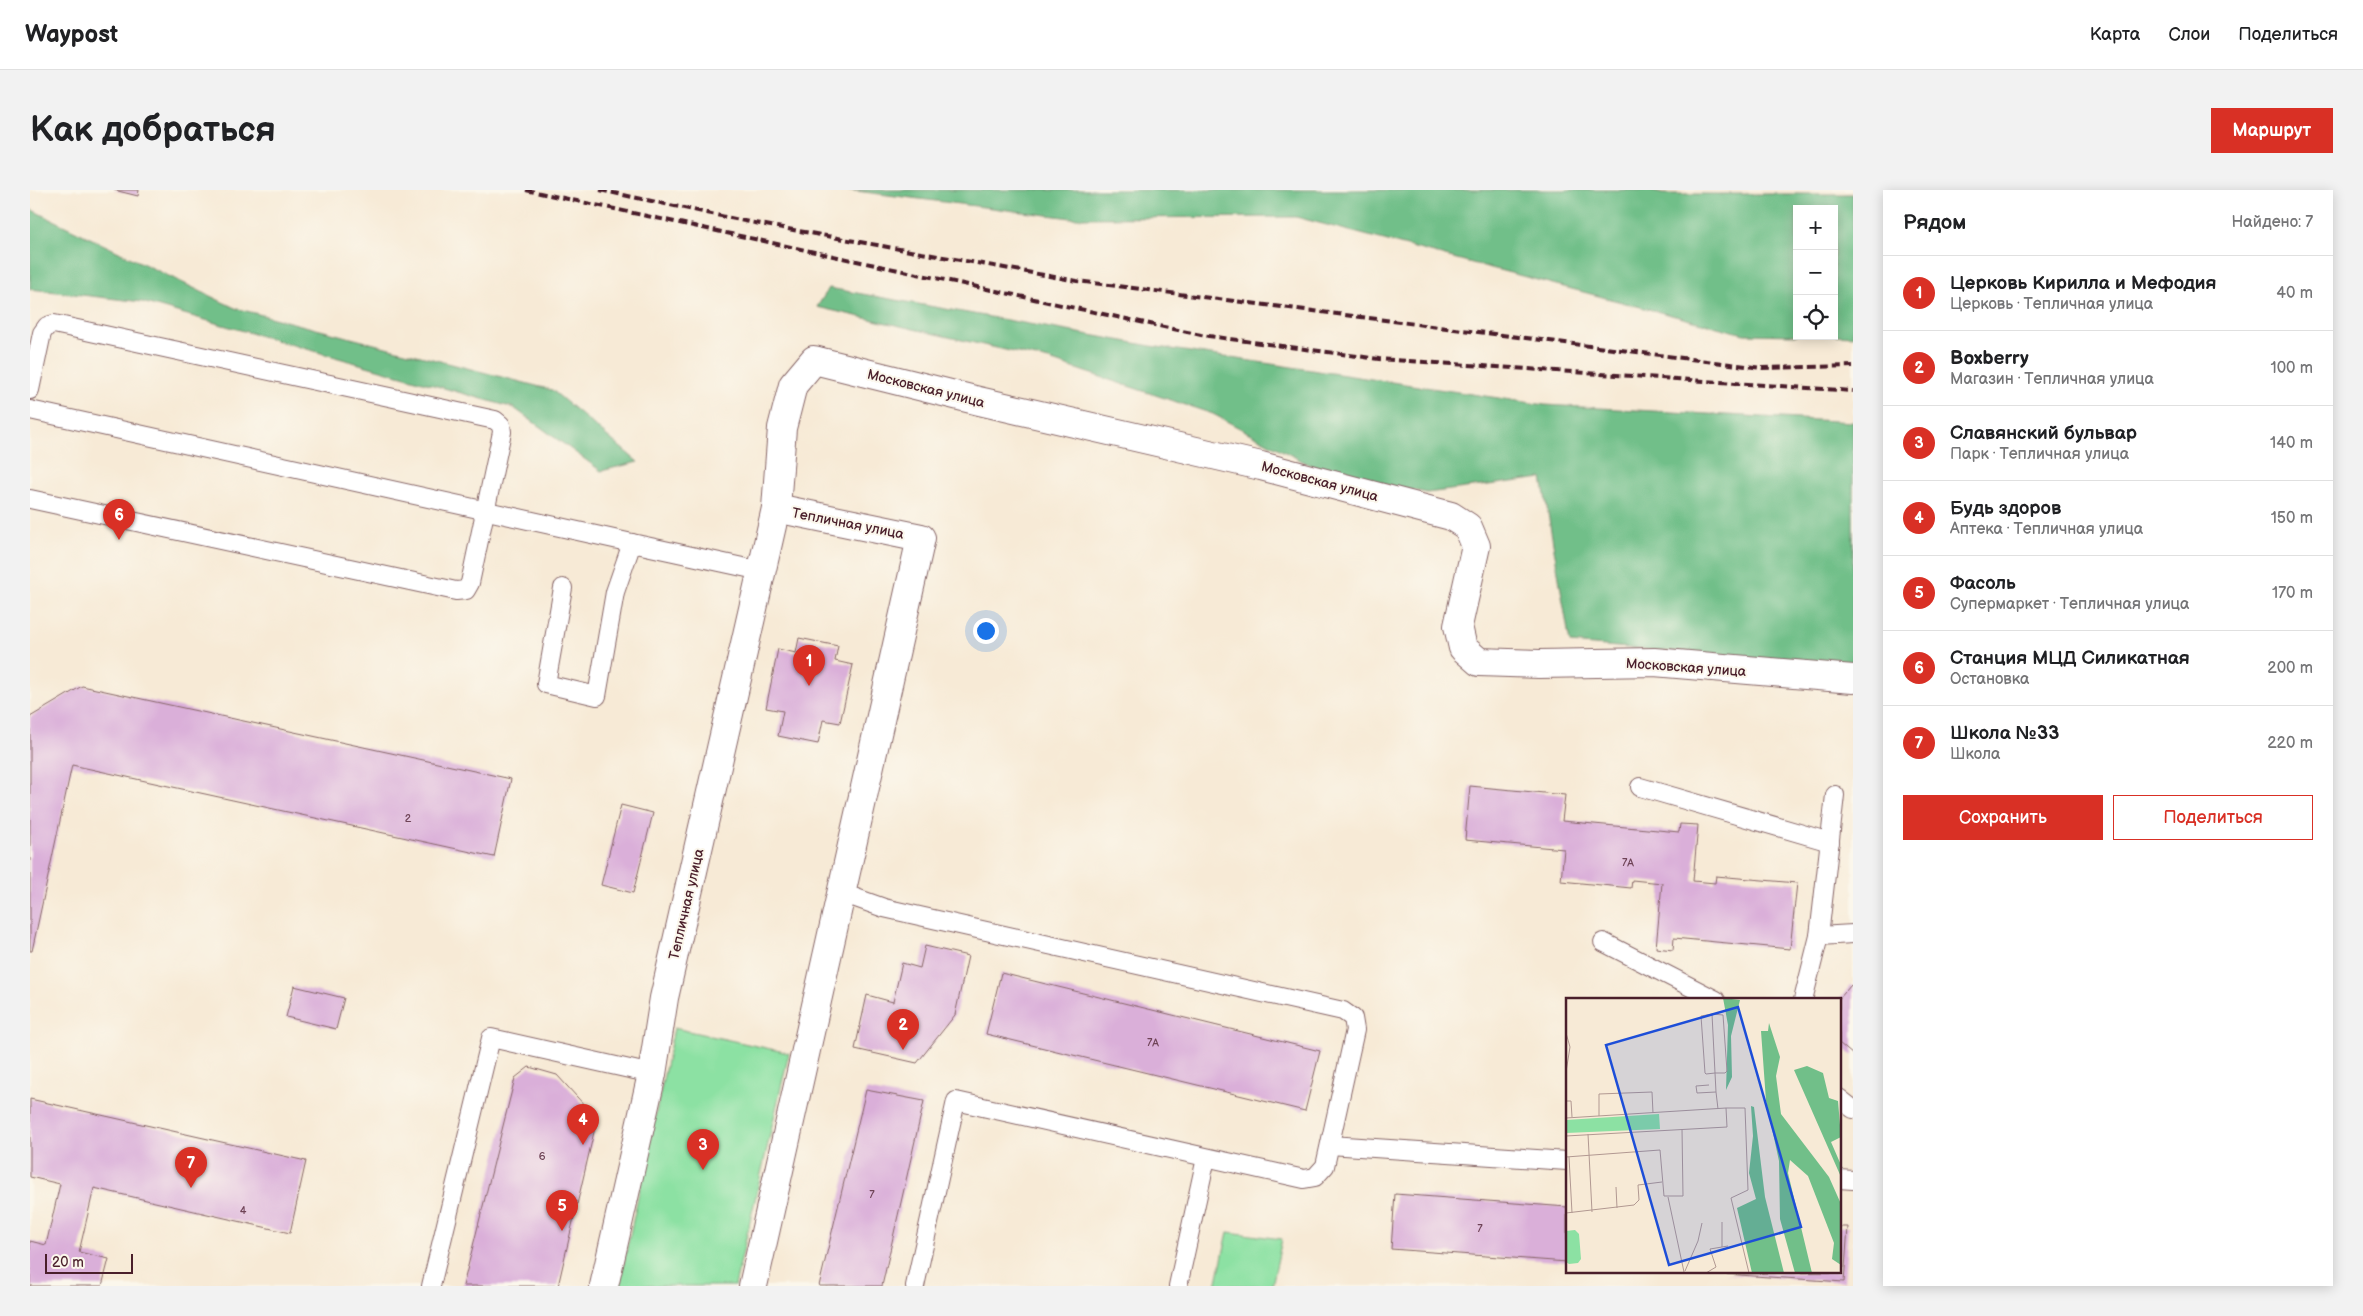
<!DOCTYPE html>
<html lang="ru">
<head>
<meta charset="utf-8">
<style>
	:root { --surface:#fff; --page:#f2f2f2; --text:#202124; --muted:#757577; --line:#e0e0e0; --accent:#d93025 }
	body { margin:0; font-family:"Balsamiq Sans",sans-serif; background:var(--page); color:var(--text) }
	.controls { position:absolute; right:15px; top:15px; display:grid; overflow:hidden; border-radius:0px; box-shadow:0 2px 12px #0003 }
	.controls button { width:45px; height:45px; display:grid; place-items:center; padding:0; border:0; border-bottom:1px solid var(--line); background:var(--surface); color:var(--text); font:25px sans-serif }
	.scale { position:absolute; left:15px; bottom:12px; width:88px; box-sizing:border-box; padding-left:5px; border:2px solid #4a1f2b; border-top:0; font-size:14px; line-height:18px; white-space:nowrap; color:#4a1f2b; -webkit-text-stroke:4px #fbf7ec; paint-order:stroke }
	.you { position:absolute; left:955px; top:440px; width:18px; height:18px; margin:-12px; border:4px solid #fff; border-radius:50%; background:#1a73e8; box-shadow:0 0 0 8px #1a73e833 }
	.badge { display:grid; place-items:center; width:32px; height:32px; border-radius:50%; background:var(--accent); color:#fff; font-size:16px; font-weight:700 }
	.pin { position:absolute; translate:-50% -41px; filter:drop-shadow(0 1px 2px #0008) }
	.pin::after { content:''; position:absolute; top:26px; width:18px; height:15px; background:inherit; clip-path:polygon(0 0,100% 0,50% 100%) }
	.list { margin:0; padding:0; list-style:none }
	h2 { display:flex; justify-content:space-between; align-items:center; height:65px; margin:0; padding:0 20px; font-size:21px }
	h2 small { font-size:16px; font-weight:400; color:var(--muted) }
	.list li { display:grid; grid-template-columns:32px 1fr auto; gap:15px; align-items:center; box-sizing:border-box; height:75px; padding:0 20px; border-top:1px solid var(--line) }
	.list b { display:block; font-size:19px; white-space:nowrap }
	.list p { margin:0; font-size:16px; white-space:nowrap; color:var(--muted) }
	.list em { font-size:16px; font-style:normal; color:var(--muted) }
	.actions { display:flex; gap:10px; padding:15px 20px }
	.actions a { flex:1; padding:11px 0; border:1px solid var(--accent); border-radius:0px; text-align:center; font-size:18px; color:var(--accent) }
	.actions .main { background:var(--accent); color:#fff }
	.icon { flex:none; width:28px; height:28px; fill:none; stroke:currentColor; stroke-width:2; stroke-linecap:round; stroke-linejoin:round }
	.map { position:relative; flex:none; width:1823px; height:1096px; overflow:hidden; border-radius:0px }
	header { display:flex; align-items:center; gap:30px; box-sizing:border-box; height:70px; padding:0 25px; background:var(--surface); border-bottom:1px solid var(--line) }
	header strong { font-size:24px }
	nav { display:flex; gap:28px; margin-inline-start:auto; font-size:18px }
	.intro { display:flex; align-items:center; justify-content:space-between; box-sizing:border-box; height:120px; padding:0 30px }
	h1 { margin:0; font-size:35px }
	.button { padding:12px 22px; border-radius:0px; background:var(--accent); color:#fff; font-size:18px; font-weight:700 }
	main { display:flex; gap:30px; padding:0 30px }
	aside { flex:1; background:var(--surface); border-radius:0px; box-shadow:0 2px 12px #0003 }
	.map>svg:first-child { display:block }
	.green { fill:#8ce1a3; stroke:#6b8067 }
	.forest { fill:#71bf89; stroke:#5e6f5a }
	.building { fill:#daafd9 }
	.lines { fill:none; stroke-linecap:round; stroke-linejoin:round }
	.lane-casing { stroke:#876667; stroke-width:20 }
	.street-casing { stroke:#876667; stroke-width:30 }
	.lane { stroke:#fff; stroke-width:18 }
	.street { stroke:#fff; stroke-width:28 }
	.rail { stroke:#4a1f2b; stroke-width:4; stroke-dasharray:8 4; stroke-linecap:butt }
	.labels { text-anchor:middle; stroke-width:4; stroke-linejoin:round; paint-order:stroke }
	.number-label { font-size:11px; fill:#6e4356 }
	.street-label { font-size:14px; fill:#4a1f2b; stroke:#fbf7ec }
	.inset-road { fill:none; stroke:#b29992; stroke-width:1 }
	.view { fill:#1d4ed8; fill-opacity:0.15; stroke:#1d4ed8; stroke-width:2.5 }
	.inset-edge { fill:none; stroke:#4a1f2b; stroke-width:2.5 }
</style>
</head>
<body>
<header>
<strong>Waypost</strong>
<nav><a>Карта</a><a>Слои</a><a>Поделиться</a></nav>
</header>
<div class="intro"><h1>Как добраться</h1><a class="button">Маршрут</a></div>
<main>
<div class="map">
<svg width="1823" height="1096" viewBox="0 0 1823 1096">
	<rect width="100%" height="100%" fill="#fbf7ec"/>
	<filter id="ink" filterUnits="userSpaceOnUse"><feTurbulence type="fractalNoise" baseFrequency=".02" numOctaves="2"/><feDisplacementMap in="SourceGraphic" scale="10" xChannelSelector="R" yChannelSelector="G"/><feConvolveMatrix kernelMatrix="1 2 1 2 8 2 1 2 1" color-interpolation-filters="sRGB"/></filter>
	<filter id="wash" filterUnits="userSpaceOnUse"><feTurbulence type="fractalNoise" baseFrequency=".0096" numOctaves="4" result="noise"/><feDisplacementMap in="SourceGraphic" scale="20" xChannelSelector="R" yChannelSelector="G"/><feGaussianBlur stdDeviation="1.12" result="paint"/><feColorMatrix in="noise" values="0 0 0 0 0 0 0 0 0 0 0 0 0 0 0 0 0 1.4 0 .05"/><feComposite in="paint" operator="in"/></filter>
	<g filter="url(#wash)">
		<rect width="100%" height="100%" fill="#f7ead6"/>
		<g class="green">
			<path d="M644,838l115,25 -54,233h-116z"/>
			<path d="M1198,1042l54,7 -10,47h-56z"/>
		</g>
		<g class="forest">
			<path d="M818,0h798l17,4h190v142l-19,-1v-126h-37v126l-53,-1 -448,-117 -225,1z"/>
			<path d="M0,19l205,99 317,82 86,72 -37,9 -87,-63 -372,-106 -112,-13z"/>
			<path d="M799,98l322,58 394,59 308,17v245l-283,-24 -28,-165 -115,15 -104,-21 -110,-58 -164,-54 -232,-53z"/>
		</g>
		<g id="blocks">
			<g class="building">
				<path d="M84,0h25l-1,6z"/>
				<path d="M769,448l39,8 -3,15 18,4 -13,58 -17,-3 -5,24 -40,-8 5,-25 -17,-3 12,-59 18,4z"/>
				<path d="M52,496l429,93 -17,78 -422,-92 -40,186h-2v-234z"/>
				<path d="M1440,596l95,9 -3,26 117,11 1,-8 18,1 -5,56 22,2 1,-7 81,7 -7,66 -116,-11 -1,12 -17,-2 6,-65 -30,-3 -1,8 -70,-7 3,-32 -99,-9z"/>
				<path d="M591,615l32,8 -20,80 -32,-8z"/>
				<path d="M895,756l43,10 -13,59 -38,48 -62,-14 12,-54 26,7 9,-39 18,5z"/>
				<path d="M971,783l319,78 -15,60 -319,-77z"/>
				<path d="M1821,795l2,1v69l-14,-12v-44z"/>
				<path d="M264,796l50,12 -8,31 -50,-12z"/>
				<path d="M499,877l28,8 40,44 -39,167h-95l52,-208z"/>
				<path d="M836,900l58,11 -42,185h-63z"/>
				<path d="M0,909l276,62 -16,72 -196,-45 -15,64 30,7 -7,27h-72v-45l16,4 14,-61 -30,-7z"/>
				<path d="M1365,1004l172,13v55l-176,-13z"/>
				<path d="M1809,1037h9l-4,55 -120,-8 115,-2z"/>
			</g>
		</g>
	</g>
	<g filter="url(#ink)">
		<use href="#blocks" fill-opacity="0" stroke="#876667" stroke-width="1"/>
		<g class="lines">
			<g class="lane-casing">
				<g id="lane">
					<path d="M0,200l12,-57 5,-7 7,-2 441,96 6,5 1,7 -32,151 -4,7 -10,1 -426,-92"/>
					<path d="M0,220l602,133"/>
					<path d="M533,398l-17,96 51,12 18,-104 17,-49 129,28"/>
					<path d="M1610,597l190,55"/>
					<path d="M1805,605l-16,141 34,-2"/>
					<path d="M812,703l42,15 459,103 10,7 2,12 -30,136 -10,11 -11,2 -348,-78 -41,185"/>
					<path d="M1573,752l113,58"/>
					<path d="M1773,810l16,-64"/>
					<path d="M1809,908l14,11"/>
					<path d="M1300,955l237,16"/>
					<path d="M1809,989l14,1"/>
					<path d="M401,1096l60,-248 161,36"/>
					<path d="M1148,1096l28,-128"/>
				</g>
			</g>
			<g class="street-casing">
				<g id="street">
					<path d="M746,318l6,-80 11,-43 21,-25 165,41 282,65 190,50 17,11 8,19 -18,80 5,22 16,14 60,2 115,-2 199,17"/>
					<path d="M574,1096l48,-212 12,-76 112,-490 145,30 -168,748"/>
				</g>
			</g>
			<use href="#lane" class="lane"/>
			<use href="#street" class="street"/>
			<g class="rail">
				<path d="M496,0l675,145 178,24 474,32"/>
				<path d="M570,0l149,32 328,59 685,87 91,-2"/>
			</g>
		</g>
	</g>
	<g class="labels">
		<g class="number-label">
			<text x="378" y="632">2</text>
			<text x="1598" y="676">7А</text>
			<text x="1123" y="856">7А</text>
			<text x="512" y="970">6</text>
			<text x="842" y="1008">7</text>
			<text x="213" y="1024">4</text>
			<text x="1450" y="1042">7</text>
		</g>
		<g class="street-label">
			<text transform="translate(896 198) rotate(14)" y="5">Московская улица</text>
			<text transform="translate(1290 291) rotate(15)" y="5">Московская улица</text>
			<text transform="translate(818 333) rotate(11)" y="5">Тепличная улица</text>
			<text transform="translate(1656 477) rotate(4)" y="5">Московская улица</text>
			<text transform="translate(656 714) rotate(-77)" y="5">Тепличная улица</text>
		</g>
	</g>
	<g transform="translate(1536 808)">
		<rect width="275" height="275" fill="#f7ead6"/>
		<path d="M93,116l1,15 -94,4v-13zM9,232l4,4 2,25 -3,4 -9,1 -3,-2v-31z" fill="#8ce1a3"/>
		<path d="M157,0l17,2 -9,36 1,41 -6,13 2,-65zM203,25l11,34 -4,19 5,38 48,63 12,27v61l-9,-6 2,-16 -26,-67 -18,-16 -2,13 24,100h-17l-15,-54 -1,-58 -13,-60 -5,-70h7zM241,68l16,7 6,25 9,3 3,36 -10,5 10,23v12l-47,-107zM185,108l3,1 11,90 19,76h-32l-15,-65 19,-9 -7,-26 4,-37z" fill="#71bf89"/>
		<path class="inset-road" d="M146,16l-11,2 4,57 1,1 9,-1h10l2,-2 -4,-56 -11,-1 3,59 1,19M0,35l4,14 -4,25M143,87l-13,1 1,7 19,-1 2,17M0,103h5l1,16M160,110h19l3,82 -17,8 18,75M33,118v-22l53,-2 1,21M0,120l160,-10 1,19 -161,9M22,136l4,78M0,159l94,-7 4,46h19l-1,-67M3,159l3,56M50,189l1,21M102,199l16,75M0,215l68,-8 5,-5 -1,-15 24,-3M156,224v25M119,273l13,-30 4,-18M140,275l10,-6 -6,-18 18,-3"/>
		<path class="view" d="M172,9l63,220 -132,38 -63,-220z"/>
		<rect width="275" height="275" class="inset-edge"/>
	</g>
</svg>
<div class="controls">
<button>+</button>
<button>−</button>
<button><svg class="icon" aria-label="locate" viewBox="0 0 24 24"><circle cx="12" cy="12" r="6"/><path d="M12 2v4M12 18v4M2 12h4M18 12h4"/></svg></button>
</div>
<div class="scale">20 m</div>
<div class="you"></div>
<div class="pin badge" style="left:779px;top:496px">1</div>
<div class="pin badge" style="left:873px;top:860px">2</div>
<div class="pin badge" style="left:673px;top:980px">3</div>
<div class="pin badge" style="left:553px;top:955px">4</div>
<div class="pin badge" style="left:532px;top:1041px">5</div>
<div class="pin badge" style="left:89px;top:350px">6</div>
<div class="pin badge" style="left:161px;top:998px">7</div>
</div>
<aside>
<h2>Рядом<small>Найдено: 7</small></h2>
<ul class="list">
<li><span class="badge">1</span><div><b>Церковь Кирилла и Мефодия</b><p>Церковь · Тепличная улица</p></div><em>40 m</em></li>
<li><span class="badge">2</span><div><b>Boxberry</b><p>Магазин · Тепличная улица</p></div><em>100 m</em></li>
<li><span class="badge">3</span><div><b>Славянский бульвар</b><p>Парк · Тепличная улица</p></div><em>140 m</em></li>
<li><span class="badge">4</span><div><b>Будь здоров</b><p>Аптека · Тепличная улица</p></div><em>150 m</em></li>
<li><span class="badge">5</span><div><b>Фасоль</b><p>Супермаркет · Тепличная улица</p></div><em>170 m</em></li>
<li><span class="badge">6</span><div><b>Станция МЦД Силикатная</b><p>Остановка</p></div><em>200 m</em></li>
<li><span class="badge">7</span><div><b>Школа №33</b><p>Школа</p></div><em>220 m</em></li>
</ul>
<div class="actions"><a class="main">Сохранить</a><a>Поделиться</a></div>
</aside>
</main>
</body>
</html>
